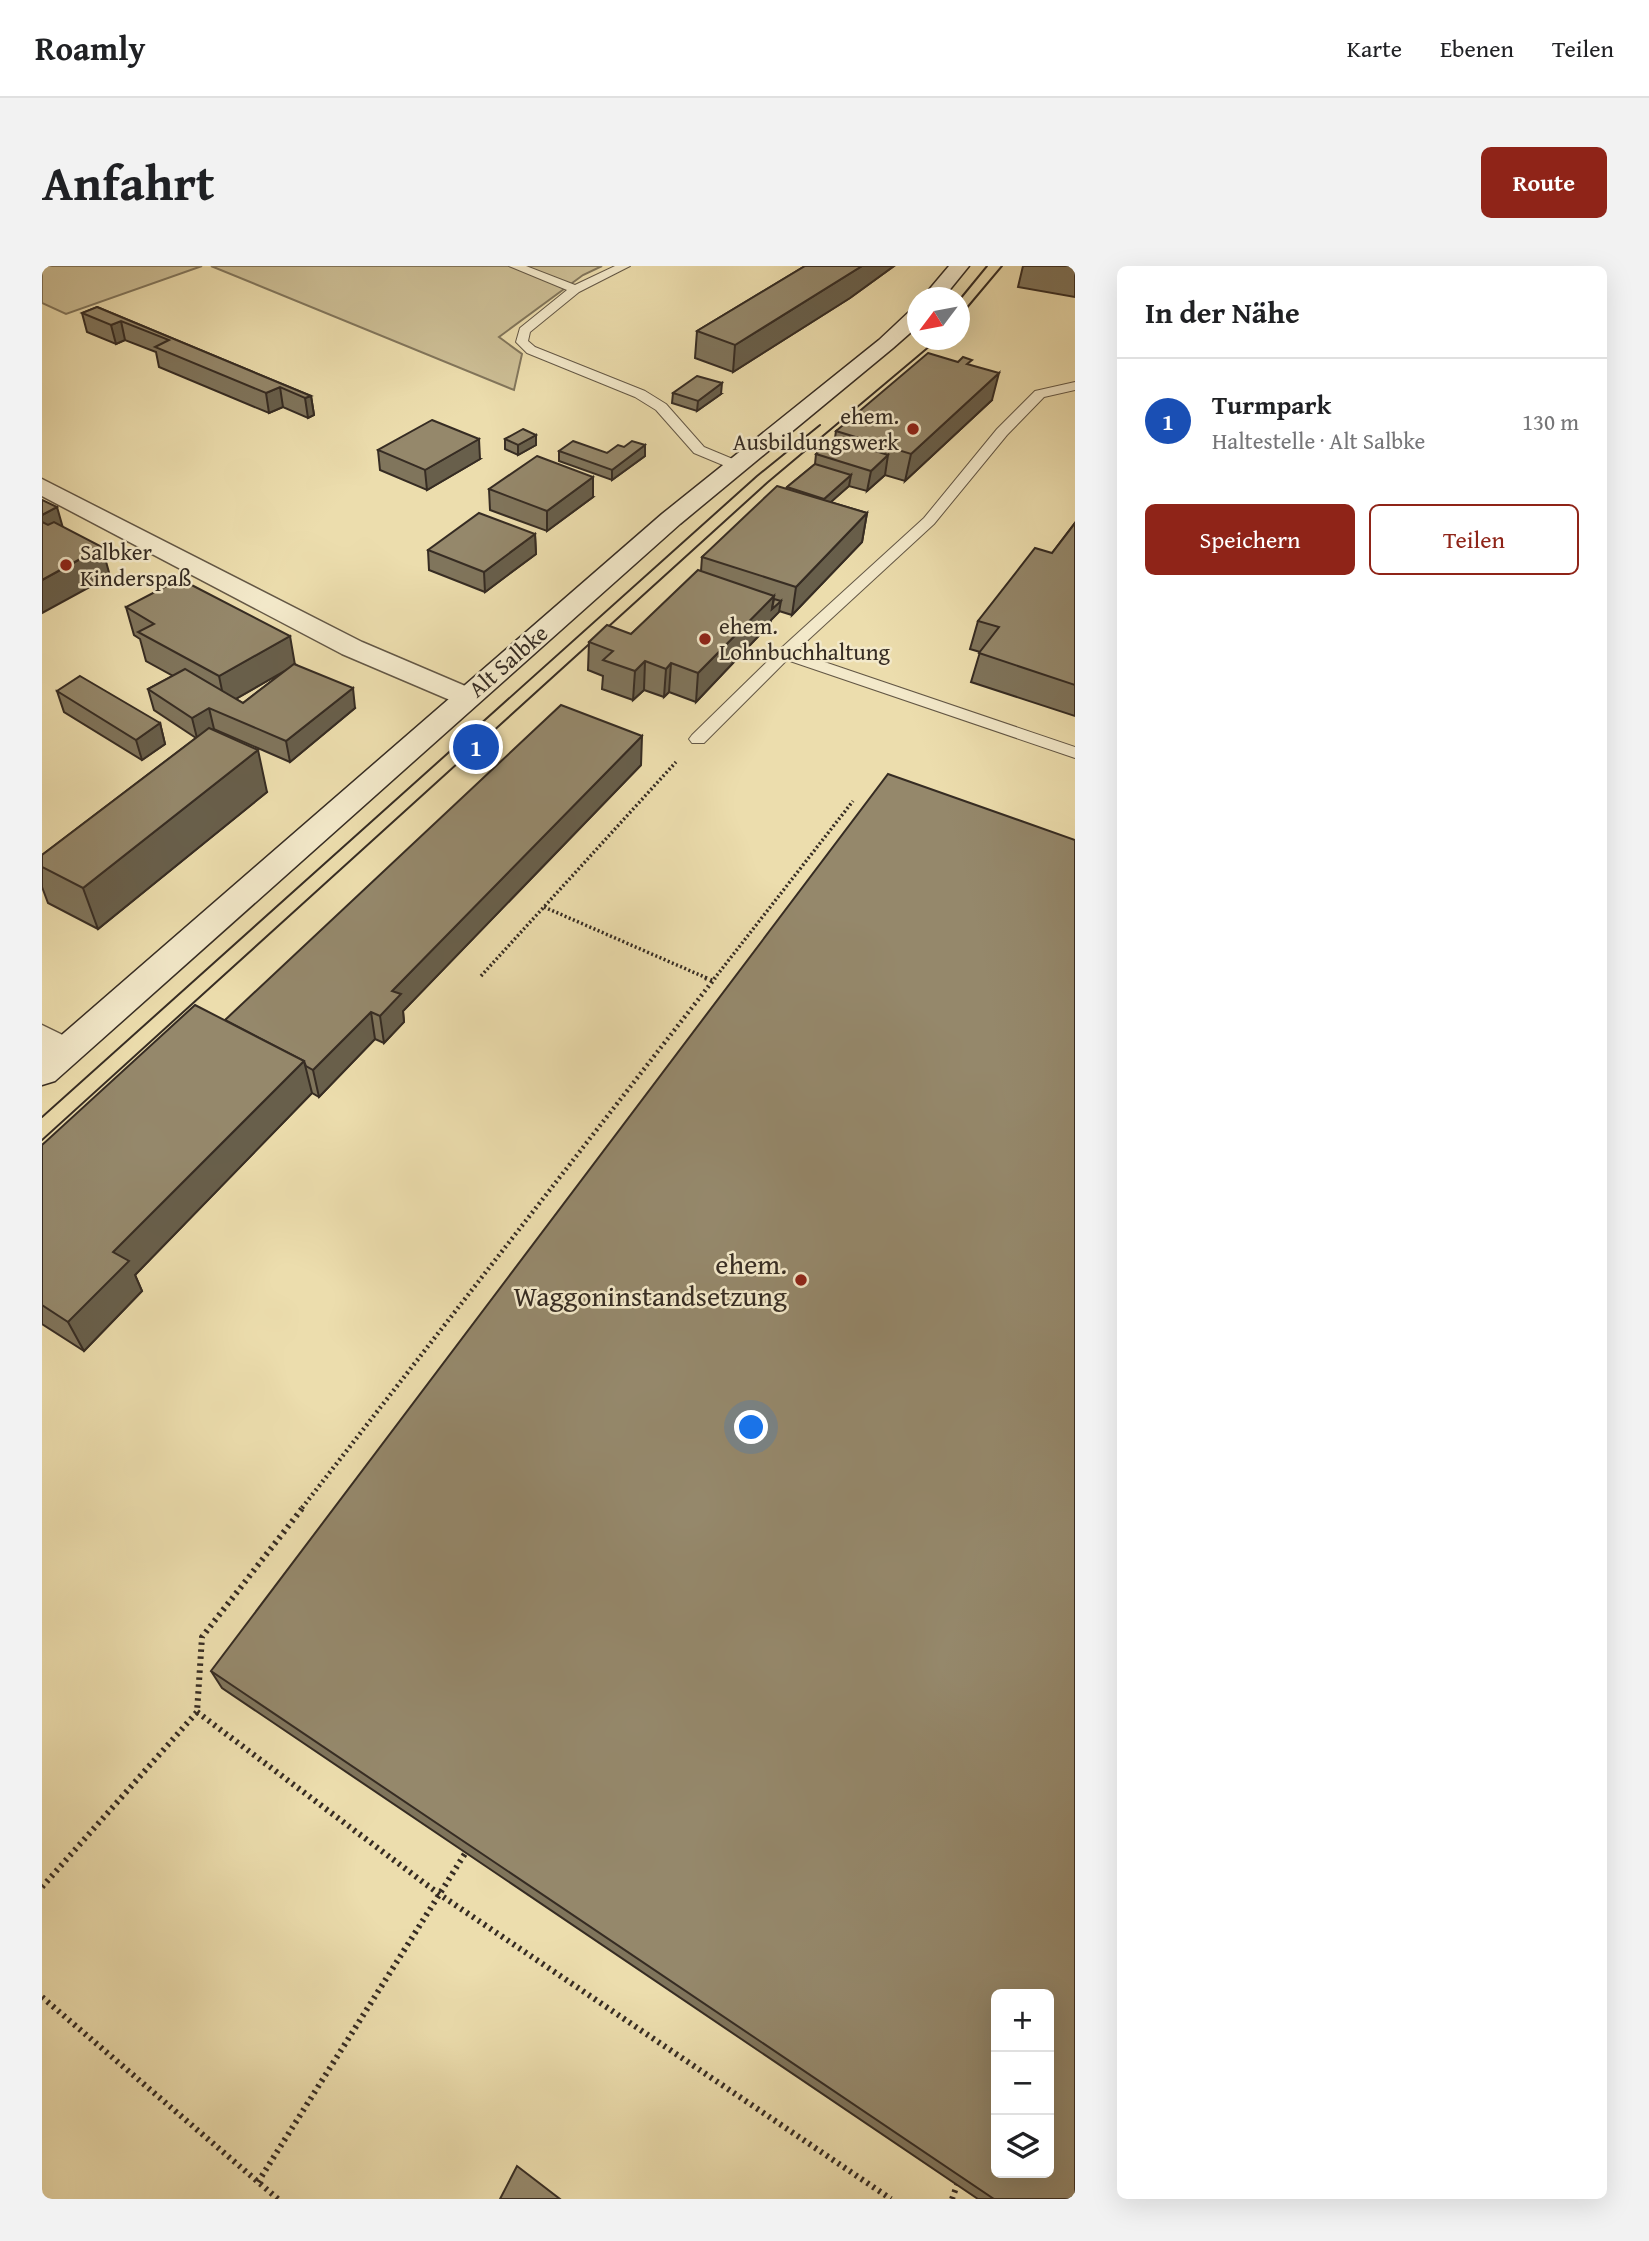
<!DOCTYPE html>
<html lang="de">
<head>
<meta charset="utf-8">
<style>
	:root { --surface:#fff; --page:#f2f2f2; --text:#202124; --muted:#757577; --line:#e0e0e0; --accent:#8f2418 }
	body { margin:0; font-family:"Gentium Book Plus",serif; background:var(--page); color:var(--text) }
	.controls { position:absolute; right:21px; bottom:21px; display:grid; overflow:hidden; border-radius:10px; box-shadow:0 7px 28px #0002 }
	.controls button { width:63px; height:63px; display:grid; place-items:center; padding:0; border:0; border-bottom:2px solid var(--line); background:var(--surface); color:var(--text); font:35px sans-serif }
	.compass { position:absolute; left:865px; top:21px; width:63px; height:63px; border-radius:50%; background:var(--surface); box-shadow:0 7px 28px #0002; rotate:238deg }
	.you { position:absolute; left:710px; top:1162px; width:24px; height:24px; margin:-18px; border:5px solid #fff; border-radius:50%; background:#1a73e8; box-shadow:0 0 0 10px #1a73e833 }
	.badge { display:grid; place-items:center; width:46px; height:46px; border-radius:50%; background:var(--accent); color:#fff; font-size:23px; font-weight:700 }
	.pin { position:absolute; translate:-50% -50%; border:4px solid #fff; box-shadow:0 2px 7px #0006 }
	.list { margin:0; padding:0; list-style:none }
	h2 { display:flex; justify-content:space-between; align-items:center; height:91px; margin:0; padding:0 28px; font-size:30px }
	h2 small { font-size:23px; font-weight:400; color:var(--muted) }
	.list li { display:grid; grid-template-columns:46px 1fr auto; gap:21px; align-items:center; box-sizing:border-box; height:126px; padding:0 28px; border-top:2px solid var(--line) }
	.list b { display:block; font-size:26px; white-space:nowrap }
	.list p { margin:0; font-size:23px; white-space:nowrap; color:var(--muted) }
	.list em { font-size:23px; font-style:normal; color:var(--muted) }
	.actions { display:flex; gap:14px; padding:21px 28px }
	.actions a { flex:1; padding:16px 0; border:2px solid var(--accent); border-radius:10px; text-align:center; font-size:24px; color:var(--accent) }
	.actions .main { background:var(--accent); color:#fff }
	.icon { flex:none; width:38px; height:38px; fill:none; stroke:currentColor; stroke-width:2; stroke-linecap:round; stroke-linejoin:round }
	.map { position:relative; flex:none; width:1033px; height:1933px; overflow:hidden; border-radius:10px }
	header { display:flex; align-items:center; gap:42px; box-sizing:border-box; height:98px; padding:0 35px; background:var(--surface); border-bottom:2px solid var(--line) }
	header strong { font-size:33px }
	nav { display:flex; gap:38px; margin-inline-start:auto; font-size:24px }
	.intro { display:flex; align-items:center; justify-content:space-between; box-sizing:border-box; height:168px; padding:0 42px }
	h1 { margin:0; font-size:49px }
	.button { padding:18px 32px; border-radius:10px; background:var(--accent); color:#fff; font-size:24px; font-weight:700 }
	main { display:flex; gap:42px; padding:0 42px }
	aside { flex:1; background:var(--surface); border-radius:10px; box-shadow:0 7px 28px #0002 }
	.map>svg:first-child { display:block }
	.green { fill:#cdbf96; stroke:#82765c; stroke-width:2 }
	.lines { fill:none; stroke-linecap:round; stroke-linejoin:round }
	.lane-casing { stroke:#645846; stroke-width:2 }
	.street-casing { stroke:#645846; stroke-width:3 }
	.secondary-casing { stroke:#362c23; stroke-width:3 }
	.path-far2 { stroke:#362c23; stroke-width:3.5; stroke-dasharray:2 2.5; stroke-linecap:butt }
	.path-far1 { stroke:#362c23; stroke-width:4.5; stroke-dasharray:2 3.5; stroke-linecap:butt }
	.path { stroke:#362c23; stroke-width:6; stroke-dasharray:2.5 4.5; stroke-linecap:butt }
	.lane { fill:#f3e9ca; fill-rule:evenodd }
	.street { fill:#f3e9ca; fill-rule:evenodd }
	.secondary { fill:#f3e9ca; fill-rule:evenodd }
	.tram { stroke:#362c23; stroke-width:2 }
	.wall { fill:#80755c; stroke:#362c23; stroke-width:2; fill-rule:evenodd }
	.shaded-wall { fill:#685f4b; stroke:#362c23; stroke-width:2 }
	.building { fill:#95886b; stroke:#362c23; stroke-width:2; fill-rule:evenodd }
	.poi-dot { fill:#8f2418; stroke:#f3e9ca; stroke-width:2.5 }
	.labels { text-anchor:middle; stroke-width:5; stroke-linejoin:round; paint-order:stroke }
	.far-poi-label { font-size:23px; fill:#362c23; stroke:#f3e9ca; text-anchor:start }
	.far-street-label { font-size:23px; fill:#362c23; stroke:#f3e9ca }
	.poi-label { font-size:28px; fill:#362c23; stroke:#f3e9ca; text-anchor:end }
</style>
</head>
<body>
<header>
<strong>Roamly</strong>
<nav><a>Karte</a><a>Ebenen</a><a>Teilen</a></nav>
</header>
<div class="intro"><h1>Anfahrt</h1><a class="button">Route</a></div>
<main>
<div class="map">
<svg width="1033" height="1933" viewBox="0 0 1033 1933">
	<rect width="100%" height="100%" fill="#ecddad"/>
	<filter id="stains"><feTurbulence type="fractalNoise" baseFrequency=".00286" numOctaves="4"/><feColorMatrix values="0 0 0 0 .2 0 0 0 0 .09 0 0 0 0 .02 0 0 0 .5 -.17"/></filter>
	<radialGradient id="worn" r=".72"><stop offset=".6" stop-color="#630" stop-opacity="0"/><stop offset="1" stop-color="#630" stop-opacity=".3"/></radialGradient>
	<g class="green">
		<path d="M0,0h160l-136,48 -24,-11z"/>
		<path d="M169,0h391l-19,9 -84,62 23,17 -8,36z"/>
	</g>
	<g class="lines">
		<g class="lane-casing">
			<g id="lane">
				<path d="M467,0h17l49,19 40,-19h15l-51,26 -49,40 -2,9 7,6 110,44 21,13 38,43 36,15v6h-10l-36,-15 -38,-43 -21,-13 -108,-44 -11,-11 4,-14 47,-38z"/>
				<path d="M1033,116v8l-31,7 -37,38 -73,89 -139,128 280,95v11l-288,-98 -83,83h-12l-3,-4 3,-4 86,-84 146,-133 73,-89 38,-38z"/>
			</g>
		</g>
		<g class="street-casing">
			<g id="street">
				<path d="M0,213l320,163 115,49 4,6 -4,6 -10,2 -10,-2 -115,-49 -300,-158z"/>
				<path d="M0,759l35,17 5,9 -5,9 -12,4 -23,-10z"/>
			</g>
		</g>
		<g class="secondary-casing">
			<g id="secondary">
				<path d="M907,0h20l-26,32h-21z"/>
				<path d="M876,42v18l-25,22 -213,176 -625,557 -13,4v-33l620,-538 217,-174 32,-30z"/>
			</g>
		</g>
		<g class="path-far2">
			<path d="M502,641l165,72"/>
			<path d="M439,710l195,-214"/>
			<path d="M672,713l139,-178"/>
		</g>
		<g class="path-far1">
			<path d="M663,712l8,3"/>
			<path d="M260,1242l413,-530"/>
		</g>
		<g class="path">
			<path d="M155,1446l242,182 452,305"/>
			<path d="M0,1621l155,-175 5,-75 102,-131"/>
			<path d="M0,1731l236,202"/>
			<path d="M216,1916l208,-330"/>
			<path d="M910,1933l5,-14"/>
		</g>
		<use href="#lane" class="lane"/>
		<use href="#street" class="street"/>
		<use href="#secondary" class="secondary"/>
		<g class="tram">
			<path d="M918,33l27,-33"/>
			<path d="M918,50l42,-50"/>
			<path d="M0,851l715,-641 63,-51"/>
			<path d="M0,874l726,-658 169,-142"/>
		</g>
	</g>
	<g class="wall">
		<path d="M763,0h89l-44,32 -117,74 -38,-14 2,-27z"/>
		<path d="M981,0h52v31l-57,-10z"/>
		<path d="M55,41l214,89 3,19 -6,3 -25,-11 -14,6 -110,-46 -3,-15 -31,-12 -9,4 -29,-12 -5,-19z"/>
		<path d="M928,99l22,35 -87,81 -20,-6 -18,16 -18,-5 -19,16 37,11 -5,29 -70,73 -13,-4 -8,9 -1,4 -74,78 -27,-10 -5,5 -20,-7 -11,10 -31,-11 1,-13 -15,-6 1,-28 42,-8 70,-63 1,-14 85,-68v-2l28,-23 1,-10 19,-16 1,-7z"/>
		<path d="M631,127l48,1 -24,17 -25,-8z"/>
		<path d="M494,169v10l-18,10 -13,-6v-10z"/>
		<path d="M603,179v11l-33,24 -53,-19v-10l48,2 17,-6z"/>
		<path d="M336,184l102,9 -53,31 -47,-20z"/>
		<path d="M447,223l104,8 -46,34 -57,-21z"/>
		<path d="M1033,257v193l-104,-34 9,-30 -10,-3 8,-28 74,-68z"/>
		<path d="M493,268l1,20 -51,38 -56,-22 -1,-20z"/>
		<path d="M84,341l169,57 60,44 -65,54 -76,-33 -2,1 55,62 -169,137 -50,-26 -6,-16v-32l154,-117 -42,-28 -6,-21 25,-13 -27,-15 -6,-22 -6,-4zM244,404l-43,33 -7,-4z"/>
		<path d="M15,425l103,32 5,21 -23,16 -78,-48z"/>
		<path d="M599,499l-238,246 1,11 -20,21 -9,-4 -56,58 -7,-4 -177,182 7,16 -58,60 -42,-27v-179l183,-125z"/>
		<path d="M169,1405l864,528h-97l-756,-511z"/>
	</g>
	<g class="shaded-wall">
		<path d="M820,0h32l-44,32 -117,74 2,-27z"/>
		<path d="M79,55l4,19 -9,4 -5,-19z"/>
		<path d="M957,107l-7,27 -87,81 6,-27z"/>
		<path d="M680,117l-1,11 -24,17 1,-10z"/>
		<path d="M238,121l3,20 -14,6 -3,-20z"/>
		<path d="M269,130l3,19 -6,3 -3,-20z"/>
		<path d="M494,169v10l-18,10v-10z"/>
		<path d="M437,173l1,20 -53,31 -2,-20z"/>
		<path d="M603,179v11l-33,24v-10z"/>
		<path d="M846,189l-3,20 -18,16 4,-20z"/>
		<path d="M809,209l-2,11 -27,24 2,-11z"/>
		<path d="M551,211v20l-46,34v-20z"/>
		<path d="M15,241l8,28 -23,7v-27z"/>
		<path d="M825,247l-5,29 -70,73 4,-28z"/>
		<path d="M493,268l1,20 -51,38 -1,-20z"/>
		<path d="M60,281l8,29 -68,37v-33z"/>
		<path d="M732,330l-2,13 9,-8 -2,11 -8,8 -1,4 -74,78 2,-29z"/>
		<path d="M248,370l5,29 -70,40 -6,-29z"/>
		<path d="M603,395l-1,29 -11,10 2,-29z"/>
		<path d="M629,397l-2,29 -5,5 2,-28z"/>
		<path d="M311,422l2,20 -65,54 -4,-21z"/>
		<path d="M167,442l5,21 -17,9 -5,-20z"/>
		<path d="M118,457l5,21 -23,16 -6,-20z"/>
		<path d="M600,470l-1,29 -238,246 1,11 -20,21 -4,-27 12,-25z"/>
		<path d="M216,484l9,42 -169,137 -15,-41z"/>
		<path d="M329,746l4,27 -56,58 -6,-27z"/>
		<path d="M262,795l8,32 -177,182 7,16 -58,60 -16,-29 45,-70z"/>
	</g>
	<g class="building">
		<path d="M763,0h57l-127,79 -38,-14z"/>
		<path d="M55,41l214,89 -6,2 -25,-11 -14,6 -111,-46 14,-7 -48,-19 -10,4 -29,-12z"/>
		<path d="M886,87l30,9 5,-5 9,3 -5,4 32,9 -88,81 -75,-23z"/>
		<path d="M655,110l25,7 -24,18 -25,-8z"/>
		<path d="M390,154l47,19 -54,31 -47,-20z"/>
		<path d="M481,163l13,6 -18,10 -13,-6z"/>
		<path d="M793,172l53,17 -17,16 -55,-17z"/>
		<path d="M531,175l34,12 11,-8 6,2 8,-6 13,4 -33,25 -53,-19z"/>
		<path d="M495,190l56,21 -46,34 -58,-22z"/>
		<path d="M773,198l36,11 -27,24 -37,-12z"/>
		<path d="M735,220l90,27 -71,74 -94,-30z"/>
		<path d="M0,234l15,7 -15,8z"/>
		<path d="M437,247l56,21 -51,38 -56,-22z"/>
		<path d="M0,256l6,3 6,-3 48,25 -60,33z"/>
		<path d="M1033,257v162l-96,-32 20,-26 -21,-6 57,-73 17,5z"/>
		<path d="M656,304l76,26 -76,77 -27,-10 -5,6 -21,-8 -10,10 -32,-11 10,-9 -24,-9 18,-17 24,9z"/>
		<path d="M138,313l110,57 -71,40 -81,-44 16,-8 -28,-17z"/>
		<path d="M732,333l7,2 -9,8z"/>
		<path d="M252,398l59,24 -67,53 -77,-33 -17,10 -44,-29 37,-20 58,34z"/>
		<path d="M38,410l80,47 -24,17 -79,-49z"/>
		<path d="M519,439l81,31 -250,255 9,3 -21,22 -9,-4 -58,58 -7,-4 -2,-5 -79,-41z"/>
		<path d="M167,462l49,22 -175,138 -41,-21v-12z"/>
		<path d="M846,508l187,66v1359h-81l-783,-528zM954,1728h53v179h-53z"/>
		<path d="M153,739l109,56 -191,191 16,9 -61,61 -26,-17v-160z"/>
		<path d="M475,1900l43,33h-60z"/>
	</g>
	<g class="poi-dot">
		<circle cx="871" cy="163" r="7"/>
		<circle cx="24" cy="299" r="7"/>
		<circle cx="663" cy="373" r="7"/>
		<circle cx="759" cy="1014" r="7"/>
	</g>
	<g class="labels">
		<g class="far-poi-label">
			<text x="857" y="158" text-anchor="end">ehem.<tspan x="857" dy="26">Ausbildungswerk</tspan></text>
			<text x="38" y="294">Salbker<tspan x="38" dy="26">Kinderspaß</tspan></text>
			<text x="677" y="368">ehem.<tspan x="677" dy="26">Lohnbuchhaltung</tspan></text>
		</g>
		<g class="far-street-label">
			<text transform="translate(466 395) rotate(-41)" y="8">Alt Salbke</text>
		</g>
		<g class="poi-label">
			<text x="745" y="1008">ehem.<tspan x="745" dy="32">Waggoninstandsetzung</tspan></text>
		</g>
	</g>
	<rect width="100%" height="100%" filter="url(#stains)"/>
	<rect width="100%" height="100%" fill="url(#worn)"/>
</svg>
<div class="controls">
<button>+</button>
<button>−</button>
<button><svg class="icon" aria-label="layers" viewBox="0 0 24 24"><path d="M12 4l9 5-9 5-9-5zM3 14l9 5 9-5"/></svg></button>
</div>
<svg class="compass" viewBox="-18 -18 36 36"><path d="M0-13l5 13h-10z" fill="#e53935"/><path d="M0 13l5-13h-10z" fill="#757577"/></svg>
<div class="you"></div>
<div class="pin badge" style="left:434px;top:481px;background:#1a4fb4">1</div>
</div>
<aside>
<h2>In der Nähe<small></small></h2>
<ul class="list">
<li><span class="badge" style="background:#1a4fb4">1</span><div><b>Turmpark</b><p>Haltestelle · Alt Salbke</p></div><em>130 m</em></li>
</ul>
<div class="actions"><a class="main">Speichern</a><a>Teilen</a></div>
</aside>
</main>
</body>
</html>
